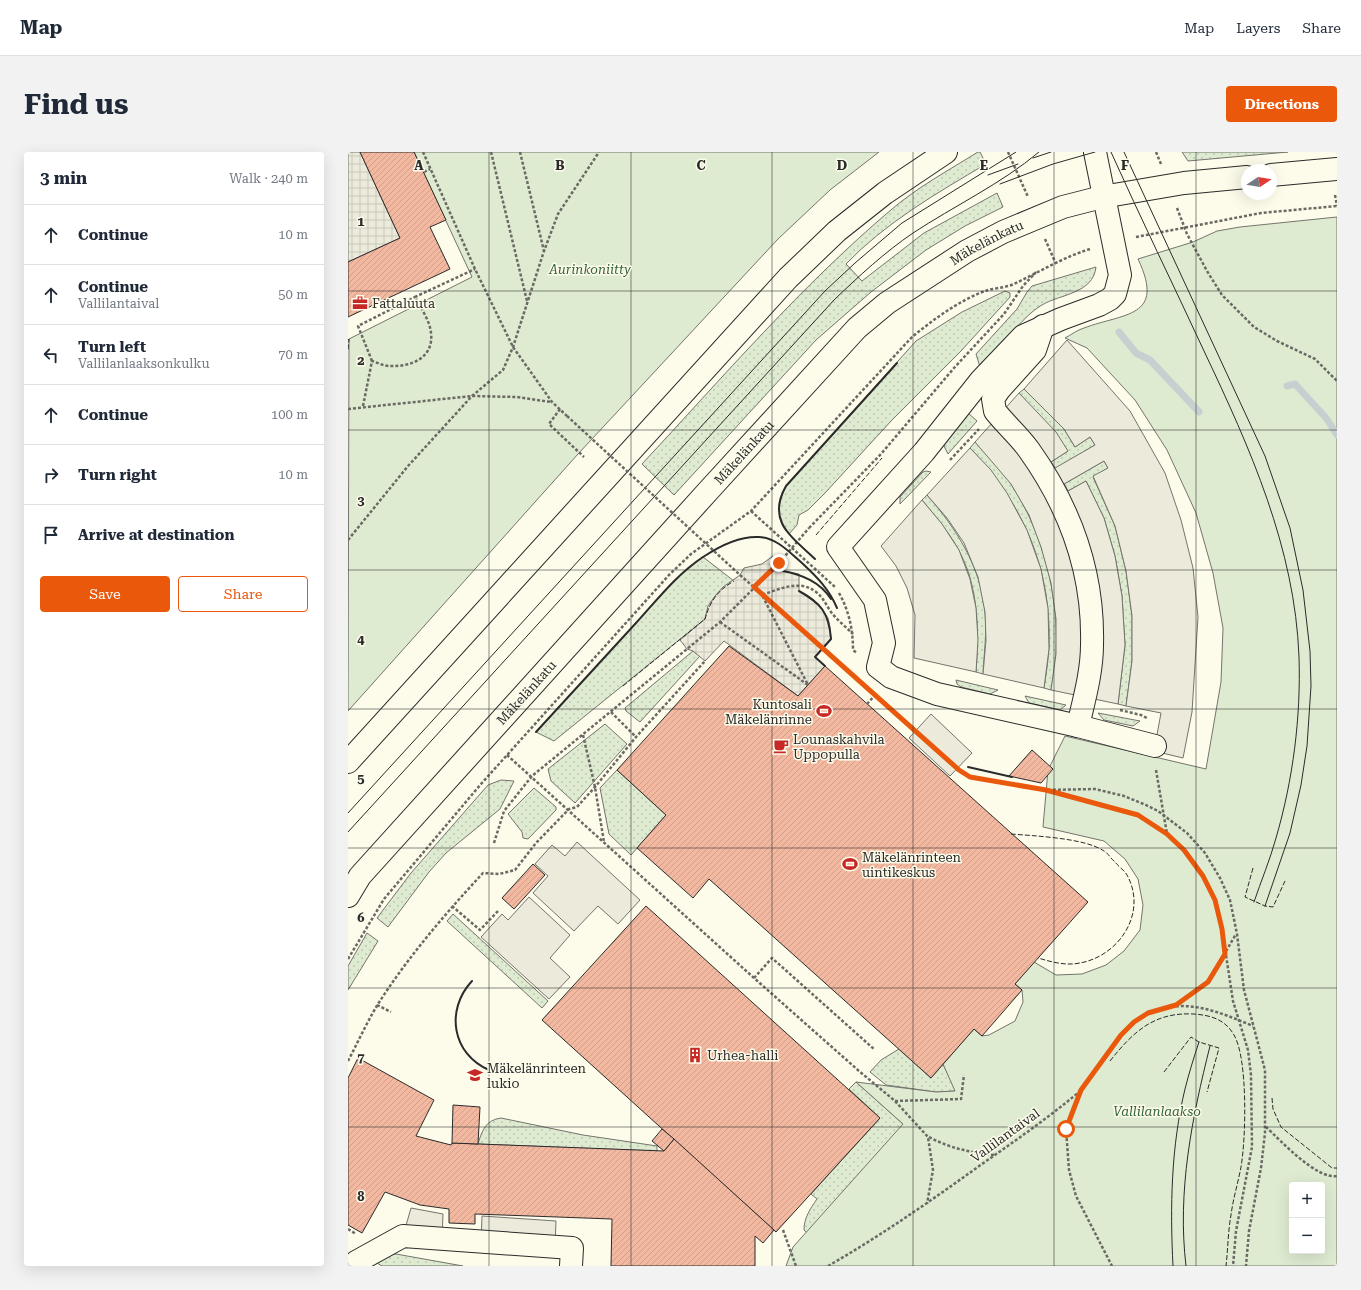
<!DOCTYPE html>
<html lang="en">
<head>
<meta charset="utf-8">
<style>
	:root { --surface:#fff; --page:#f2f2f3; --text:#1f2937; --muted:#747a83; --line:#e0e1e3; --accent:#ea580c }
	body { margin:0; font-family:"Roboto Serif",serif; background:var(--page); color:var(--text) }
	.controls { position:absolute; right:12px; bottom:12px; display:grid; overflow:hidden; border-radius:4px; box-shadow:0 4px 16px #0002 }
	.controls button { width:36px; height:36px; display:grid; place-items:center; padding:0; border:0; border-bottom:1px solid var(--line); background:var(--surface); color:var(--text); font:20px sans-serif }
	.compass { position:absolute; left:893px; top:12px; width:36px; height:36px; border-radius:50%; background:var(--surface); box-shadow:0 4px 16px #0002; rotate:78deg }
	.stop { position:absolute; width:12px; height:12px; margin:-9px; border:3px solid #ea580c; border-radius:50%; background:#fff }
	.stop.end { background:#ea580c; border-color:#fff; box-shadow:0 1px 4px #0008 }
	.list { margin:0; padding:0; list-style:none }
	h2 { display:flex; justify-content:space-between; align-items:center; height:52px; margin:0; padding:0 16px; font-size:17px }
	h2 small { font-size:13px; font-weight:400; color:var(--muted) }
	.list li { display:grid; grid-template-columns:26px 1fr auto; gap:12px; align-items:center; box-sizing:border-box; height:60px; padding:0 16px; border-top:1px solid var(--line) }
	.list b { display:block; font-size:15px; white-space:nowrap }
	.list p { margin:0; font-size:13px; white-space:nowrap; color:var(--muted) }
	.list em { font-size:13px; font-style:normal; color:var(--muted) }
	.actions { display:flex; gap:8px; padding:12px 16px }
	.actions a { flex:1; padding:9px 0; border:1px solid var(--accent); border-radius:4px; text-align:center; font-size:14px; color:var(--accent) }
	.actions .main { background:var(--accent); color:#fff }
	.icon { flex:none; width:22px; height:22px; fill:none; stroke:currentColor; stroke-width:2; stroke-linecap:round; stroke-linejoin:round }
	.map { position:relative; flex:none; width:989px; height:1114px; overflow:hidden; border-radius:4px }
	header { display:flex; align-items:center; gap:24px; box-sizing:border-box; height:56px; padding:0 20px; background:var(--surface); border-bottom:1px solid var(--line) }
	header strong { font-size:19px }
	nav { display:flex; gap:22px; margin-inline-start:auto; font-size:14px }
	.intro { display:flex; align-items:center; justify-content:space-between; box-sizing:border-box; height:96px; padding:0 24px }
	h1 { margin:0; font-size:28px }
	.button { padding:10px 18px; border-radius:4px; background:var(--accent); color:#fff; font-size:14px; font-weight:700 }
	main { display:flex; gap:24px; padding:0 24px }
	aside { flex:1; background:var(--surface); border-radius:4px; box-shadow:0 4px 16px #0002 }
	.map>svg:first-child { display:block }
	.grass { fill:url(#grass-dots); stroke:#74746e }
	.park { fill:#deebd1; stroke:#74746e; fill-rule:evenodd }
	.parking { fill:#eceadb; stroke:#74746e }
	.plaza { fill:url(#plaza-grid); stroke:#74746e }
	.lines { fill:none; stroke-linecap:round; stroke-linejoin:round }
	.stream { stroke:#c7d0d0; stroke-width:7 }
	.building { fill:url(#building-hatch); stroke:#2b2b2b }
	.minor-casing { stroke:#2b2b2b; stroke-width:24 }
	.major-casing { stroke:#2b2b2b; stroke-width:24 }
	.path { stroke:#6a6964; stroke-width:2.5; stroke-dasharray:3 2; stroke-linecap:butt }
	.minor { stroke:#fdfbea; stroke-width:22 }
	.major { stroke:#fdfbea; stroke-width:22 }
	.tram { stroke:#2b2b2b; stroke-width:1 }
	.path-bridge { stroke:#6a6964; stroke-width:2.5; stroke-dasharray:3 2; stroke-linecap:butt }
	.fence { stroke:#2b2b2b; stroke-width:1; stroke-dasharray:5 2; stroke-linecap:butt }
	.wall { stroke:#2b2b2b; stroke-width:2 }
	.route { stroke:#ea580c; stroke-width:5 }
	.grid { fill:none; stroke:#2b2b2b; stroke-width:1; stroke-opacity:0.55 }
	.labels { text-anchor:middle; stroke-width:3; stroke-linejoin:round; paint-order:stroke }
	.street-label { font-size:13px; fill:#2b2b2b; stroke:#fdfbea }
	.park-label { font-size:13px; font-style:italic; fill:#34623c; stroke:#fdfbea }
	.poi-label { font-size:13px; fill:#2b2b2b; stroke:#fdfbea; text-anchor:start }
	.grid-label { font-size:13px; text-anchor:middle; font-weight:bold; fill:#2b2b2b; stroke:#fdfbea; stroke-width:3; stroke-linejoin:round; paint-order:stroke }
</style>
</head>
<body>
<header>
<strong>Map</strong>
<nav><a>Map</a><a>Layers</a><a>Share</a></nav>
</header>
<div class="intro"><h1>Find us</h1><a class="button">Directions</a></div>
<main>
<aside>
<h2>3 min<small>Walk · 240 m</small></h2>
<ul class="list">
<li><svg class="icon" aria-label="ahead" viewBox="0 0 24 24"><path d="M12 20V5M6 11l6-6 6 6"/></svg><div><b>Continue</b></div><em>10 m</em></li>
<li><svg class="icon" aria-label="ahead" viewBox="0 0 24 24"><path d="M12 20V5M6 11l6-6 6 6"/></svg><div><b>Continue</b><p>Vallilantaival</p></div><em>50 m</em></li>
<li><svg class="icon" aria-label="left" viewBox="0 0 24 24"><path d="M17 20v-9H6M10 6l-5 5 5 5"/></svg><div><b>Turn left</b><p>Vallilanlaaksonkulku</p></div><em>70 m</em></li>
<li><svg class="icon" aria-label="ahead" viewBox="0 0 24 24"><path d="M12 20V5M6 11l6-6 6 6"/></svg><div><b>Continue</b></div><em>100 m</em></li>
<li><svg class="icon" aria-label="right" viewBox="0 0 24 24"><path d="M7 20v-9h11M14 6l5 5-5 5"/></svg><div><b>Turn right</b></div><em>10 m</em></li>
<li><svg class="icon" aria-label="arrive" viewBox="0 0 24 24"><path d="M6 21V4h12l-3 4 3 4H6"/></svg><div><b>Arrive at destination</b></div></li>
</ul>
<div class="actions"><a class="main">Save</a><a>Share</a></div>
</aside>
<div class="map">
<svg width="989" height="1114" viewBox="0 0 989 1114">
	<defs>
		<pattern id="grass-dots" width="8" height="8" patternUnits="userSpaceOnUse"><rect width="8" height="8" fill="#deebd1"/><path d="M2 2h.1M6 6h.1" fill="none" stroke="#bfcab4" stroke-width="1.8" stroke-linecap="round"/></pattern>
		<pattern id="plaza-grid" width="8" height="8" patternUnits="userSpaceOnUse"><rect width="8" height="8" fill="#eceadb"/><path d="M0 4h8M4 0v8" fill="none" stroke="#cbc9bc"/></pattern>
		<pattern id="building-hatch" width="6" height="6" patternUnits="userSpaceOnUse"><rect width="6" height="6" fill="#f2b8a0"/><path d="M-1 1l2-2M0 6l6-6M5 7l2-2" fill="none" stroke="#d09e8a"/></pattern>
	</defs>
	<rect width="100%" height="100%" fill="#fdfbea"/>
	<g class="grass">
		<path d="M630,0h2l6,12c-49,29 -101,59 -140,100l16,17 62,-48 73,-40 6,14 -38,19 -39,24 -55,42 -55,48 -142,155 -32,-31c81,-87 159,-178 250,-255 26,-22 57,-39 86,-57z"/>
		<path d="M834,0h106l-100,9z"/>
		<path d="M748,115c-3,27 -36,27 -54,38 -21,12 -44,46 -61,65l-5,-16 41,-45 10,-17 5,-6z"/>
		<path d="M657,139l5,2v4l-49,54 -69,69 -67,73 -17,17 -9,5 -2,10 -8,9c-14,-12 -11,-33 -3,-48l130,-145 46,-29z"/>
		<path d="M676,237l40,40 11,18 15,-10 5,8 -40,24 -4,-7 17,-11 -49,-58z"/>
		<path d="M620,261l9,8 -29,33 -4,-8 1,-6z"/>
		<path d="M627,290c13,13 26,27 36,42 32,49 48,111 45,169 -1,12 -3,25 -5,37l-7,-2c2,-13 4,-26 5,-40 3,-79 -25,-143 -79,-200z"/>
		<path d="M756,309l4,7 -15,9 22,49 11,45 6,45v45l-6,45 -8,-2 7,-59 -3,-49 -7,-40 -11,-38 -18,-37 -18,10 -4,-7z"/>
		<path d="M578,319l5,1 -31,32v-7l23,-25z"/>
		<path d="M579,343c29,33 54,72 58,117 2,21 -1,42 -2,62l-7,-2c3,-41 3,-86 -18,-123 -9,-17 -23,-33 -36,-49z"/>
		<path d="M355,405l31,24c-15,9 -25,21 -29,38l-151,122 -18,-9 139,-152z"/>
		<path d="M345,499l7,5 -60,66 -14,-11 -1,-3z"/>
		<path d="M608,528l42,10 -8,4 -29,-7 -4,-3z"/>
		<path d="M677,544l41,9 -6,5 -31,-7z"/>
		<path d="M750,561l42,8 -7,5 -29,-6z"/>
		<path d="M257,572l22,20 -52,59 -24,-22 -3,-12z"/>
		<path d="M269,618l49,45 -35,40 -22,-21 -9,-46z"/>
		<path d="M153,628l13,1 -14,28 -54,44 -17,19 -41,55 -11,-9 34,-45 77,-88z"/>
		<path d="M186,636l22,19v3l-28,29 -5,-1 -1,-6 -14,-18z"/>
		<path d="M105,762l95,87 -6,7 -95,-87z"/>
		<path d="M19,781l11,8 -30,49v-24z"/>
		<path d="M551,897l32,29 12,-14 13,27 -20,1 -50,-7 -16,-13 11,-12z"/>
		<path d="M508,930l47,42 14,15 -108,96 -5,-5c0,-12 6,-21 13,-31l-6,-5 69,-76 -31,-29z"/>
		<path d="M153,966l82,17 74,11v5l-179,-7c4,-14 8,-24 23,-26z"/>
		<path d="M48,1102l67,12h-81l-5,-3 8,-7z"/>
	</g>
	<g class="park">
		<path d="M66,0h465l-49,38 -52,49 -200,215 -230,257 1,-372 123,-62z"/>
		<path d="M989,65v1049h-551l7,-19 110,-123 -47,-42 80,10 19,-1 -12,-27 31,-35 8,7 7,-1 26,-14 8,-19 -1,-12 -7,-6 19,-22 22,13 26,-1 24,-9 18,-14 16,-21 3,-25 -5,-26 -13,-20 -21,-18 -61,-14 5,-57 17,-34 141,33 15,-87 2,-54 -10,-55 -17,-60 -29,-63 -32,-50 -48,-52 -22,-10c6,-3 12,-8 19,-10 40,-15 82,-10 54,-69l55,-17 24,-11 23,-4zM944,1033h30v66h-30z"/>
	</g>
	<g class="parking">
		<path d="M719,188l63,71 35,62 16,47 12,48 5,49 -6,95 -9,46 -29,-7 7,-38 -35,-7 6,-45v-45l-6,-45 -11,-45 -22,-50 15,-8 -4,-7 -40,23 4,7 18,-10 18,37 11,38 7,40 3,49 -7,59 -67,-14 5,-36v-35l-5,-36 -10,-36 -12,-32 -18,-31 -36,-42 44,-49 37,39 12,19 -17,11 4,6 40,-23 -5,-8 -15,10 -11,-18 -40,-40z"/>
		<path d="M622,296l21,22 16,23 20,37 14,39 7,39 1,41 -5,39 -61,-14 3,-34 -1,-28 -7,-35 -14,-34 -17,-25 -20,-23z"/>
		<path d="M574,348l20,24 17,26 11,29 6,29 2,32 -2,32 -62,-14 1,-43 -8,-27 -11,-22 -15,-20z"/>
		<path d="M583,562l41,39 -22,23 -41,-38z"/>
		<path d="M229,690l63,58 -22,24 -20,-18 -24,25 -41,-38 15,-17 -13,-12 17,-19 13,11z"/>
		<path d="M181,745l41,38 -20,23 20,19 -21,22 -68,-62 21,-23 6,6z"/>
		<path d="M63,1056l32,6 -1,26 -39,-4z"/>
		<path d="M134,1064l74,5 -1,26 -74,-4z"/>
	</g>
	<g class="plaza">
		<path d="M0,0h12l40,86 -52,24z"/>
		<path d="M425,404l10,15 16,3v17l21,15 8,12 2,9 1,12 -16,18 10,9 -27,30 -74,-55 -19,20 -12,-10 -6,-2 -7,-9 25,-21 3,-13 7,-10 8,-9 17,-12 4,-7 18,-4z"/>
	</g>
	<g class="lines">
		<g class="stream">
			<path d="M771,180l17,21 14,7 49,52"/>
			<path d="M939,234l8,-2 32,35 10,16"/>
		</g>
	</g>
	<g class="building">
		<path d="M12,0h54l32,68 -16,7 20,42 -102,48v-55l52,-24z"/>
		<path d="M381,494l69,50 27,-30 263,236 -73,82 7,6 -40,46 -8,-7 -43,49 -222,-199 -16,19 -56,-50 29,-33 -49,-45z"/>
		<path d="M684,598l21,19 -12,14 -32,-7z"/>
		<path d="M185,712l12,11 -31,34 -12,-11z"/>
		<path d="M298,754l234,212 -104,114 -234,-212z"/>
		<path d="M10,906l76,42 -18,36 35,9 1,-2 212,8 10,-12 100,91 -11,13 -8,-7v30h-144l1,-47 -137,-5v10l-26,-1v-14l-29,-4 -35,-13 -23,41 -14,-8v-147z"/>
		<path d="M105,953l27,2 -2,37 -26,-1z"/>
		<path d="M314,977l12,10 -10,12 -12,-10z"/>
	</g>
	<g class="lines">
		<g class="minor-casing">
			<g id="minor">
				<path d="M747,0l25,123 -5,19 -5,5 -11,6 -38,14 -38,17 -42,44 -57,72 -86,95 37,53 9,43 -6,24 13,10 46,17 141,32 77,20"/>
				<path d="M695,174l-8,24 -36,40 -6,9 2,12c11,14 24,25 34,39 42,59 65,122 63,195 0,27 -8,55 -14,81"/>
				<path d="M5,1114l3,-4 47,-26 169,12 -1,18"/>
			</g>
		</g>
		<g class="major-casing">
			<g id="major">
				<path d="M923,23l66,-6"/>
				<path d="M0,610l440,-484 49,-47 48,-38 61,-41"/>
				<path id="s1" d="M0,744l12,-20 349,-386 148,-162 30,-25 80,-52 36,-19 60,-25 39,-10 82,-14 63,-6"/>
			</g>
		</g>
		<g class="path">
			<path d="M75,0l52,117 38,78 39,55 15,14"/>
			<path d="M143,0l36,149"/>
			<path d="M172,0l24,99"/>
			<path d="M660,0l20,45"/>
			<path d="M808,0l5,12"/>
			<path d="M76,20l6,-3"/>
			<path d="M987,43l2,11"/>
			<path d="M829,56l10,26 20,37 15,24 32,32 23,14 38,18 22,22"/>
			<path d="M788,85l125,-24 76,-7"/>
			<path d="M697,87l11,25"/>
			<path d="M24,209l-14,-35 57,-29"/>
			<path d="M15,254l9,-45c6,2 12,5 18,5 21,1 44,-8 41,-33 -1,-12 -10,-25 -16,-36l60,-28"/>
			<path d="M0,257l124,-13 45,1 34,5"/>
			<path d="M212,257l-11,15 35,33"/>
			<path d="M602,308l29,-31"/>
			<path d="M403,359l84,76"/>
			<path d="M461,376l72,-74 73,-86 50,-54 19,-28 13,-14"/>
			<path d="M0,388l60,-74 64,-70 31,-26 10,-23 31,-96 14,-37 41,-62"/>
			<path d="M392,423l83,73"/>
			<path d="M491,441c10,18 14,36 14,57l4,3"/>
			<path d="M372,470l88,63 -46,-90c17,-6 38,-16 54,-3 7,5 10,13 15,20 6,8 15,15 22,22"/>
			<path d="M519,552l9,-10"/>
			<path d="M772,558l21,5 6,3"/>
			<path d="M263,560l25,25"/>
			<path d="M235,583l12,52 9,55"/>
			<path d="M159,603l247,223 105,93 36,30 33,36 5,33 -6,34"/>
			<path d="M808,618l11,64"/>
			<path d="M621,625l77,13 49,-1 29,7 22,9 12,6 29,22 18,20 15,25 10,22 7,34 7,56 21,80v63l-4,35 -12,63 -3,35"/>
			<path d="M702,639l88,24 29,19 17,15 19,26 12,25 7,29 11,72 15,49 3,25 1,72 -16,84 -3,35"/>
			<path d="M146,691l10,-32 28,-35 188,-154 59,-59"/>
			<path d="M104,754l28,24 18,-19"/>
			<path d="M0,807l36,-60 97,-115 188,-209 22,-21 60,-43 161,-174c21,-17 46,-36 73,-46 9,-3 20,-3 29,-7 25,-12 50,-27 76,-35"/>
			<path d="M406,826l18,-20 103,92"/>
			<path d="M29,853l14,7"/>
			<path d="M828,853l32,-23 28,-48"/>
			<path d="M0,909c10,-19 19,-39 30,-57 30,-47 67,-90 105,-131l16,1 16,-4 21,-27 33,-34 8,-2 18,-20 41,-50 69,-76"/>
			<path d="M733,939l-15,38 3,41 7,26 36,70"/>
			<path d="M547,949l66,-2 3,-24"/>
			<path d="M918,975c14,13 51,53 71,49"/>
			<path d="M581,985c23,12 40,15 65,18"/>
			<path d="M0,1077l8,5"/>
			<path d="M435,1078l13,36"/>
			<path d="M480,1114c54,-31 104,-66 154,-102 33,-23 66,-46 97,-72 6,-5 10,-14 15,-20 14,-20 31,-48 55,-59 37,-16 70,-1 104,13"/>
		</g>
		<use href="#minor" class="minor"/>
		<use href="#major" class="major"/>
		<g class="tram">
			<path d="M763,0c30,67 62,132 93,199 46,97 91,197 95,306 2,60 -6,123 -23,181 -6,22 -15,43 -22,64"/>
			<path d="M776,0l141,304 25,72 13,62 7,61 1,35 -4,60 -6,39 -11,48 -25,73"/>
			<path d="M685,6l18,-6"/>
			<path d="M640,23l30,-11"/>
			<path d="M652,32l53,-20 42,-12"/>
			<path d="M0,661l477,-522 30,-28 47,-40 114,-71"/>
			<path d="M0,680l486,-532c25,-24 51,-48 79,-67 41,-27 88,-49 126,-81"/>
			<path d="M825,1114c-3,-59 -2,-119 12,-177 4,-16 9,-32 14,-47"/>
			<path d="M838,1114c-9,-75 6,-148 24,-220"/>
		</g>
		<g class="path-bridge">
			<path d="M219,264l173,159"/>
			<path d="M431,411l30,-35"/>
			<path d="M475,496l136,123 10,6"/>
		</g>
		<g class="fence">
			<path d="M0,188l1,-1 -1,11"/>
			<path d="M468,383l66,-77"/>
			<path d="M275,534l82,-67c5,-18 13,-29 29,-38"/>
			<path d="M663,682c24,2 74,4 93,17 4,2 7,8 11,11 3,4 9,8 12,13 21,38 -8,81 -47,88 -15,3 -28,-1 -42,-5"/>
			<path d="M905,716l-8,29 20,9 8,1 12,-26"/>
			<path d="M762,909c23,-29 44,-49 83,-47 17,1 32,5 41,21 14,24 12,103 7,132 -3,16 -8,32 -10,48 -3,16 -3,34 -5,51"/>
			<path d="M816,920l27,-35 8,5 20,6 -12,44"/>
			<path d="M924,946l1,11 8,18 51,41h5"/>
		</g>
		<g class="wall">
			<path d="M467,407c-23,-22 -49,-38 -29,-73l111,-123"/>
			<path d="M435,419c20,4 37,11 48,28"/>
			<path d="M451,439c22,12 30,22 32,48l-16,18 10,9"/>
			<path d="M188,580c33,-36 67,-73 100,-109 21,-23 41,-49 67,-66 15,-10 37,-21 56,-20 18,1 30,15 43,26 15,14 27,26 35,45"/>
			<path d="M620,615l44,10"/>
			<path d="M124,829c-27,29 -20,73 17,89"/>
		</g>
	</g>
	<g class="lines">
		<path class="route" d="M431,411l-25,24 205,183 11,7 76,13 92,25 29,19 17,16 19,26 12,24 7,29 3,25 -17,28 -32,23 -28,8 -14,9 -13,13 -40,55 -15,39"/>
	</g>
	<path class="grid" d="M141,0v1114M283,0v1114M424,0v1114M565,0v1114M706,0v1114M848,0v1114M0,139h989M0,278h989M0,418h989M0,557h989M0,696h989M0,836h989M0,975h989"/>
	<defs>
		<g id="office-bare" transform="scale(1.2)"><path d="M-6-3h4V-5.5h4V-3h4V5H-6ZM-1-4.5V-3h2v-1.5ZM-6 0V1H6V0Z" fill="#c62828" stroke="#fdfbea" stroke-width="2.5" paint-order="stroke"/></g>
		<g id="stadium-bare" transform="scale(1.2)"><path d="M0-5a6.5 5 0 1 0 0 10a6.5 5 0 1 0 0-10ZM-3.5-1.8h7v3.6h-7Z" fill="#c62828" stroke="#fdfbea" stroke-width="2.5" paint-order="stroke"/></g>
		<g id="cafe-bare" transform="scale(1.2)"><path d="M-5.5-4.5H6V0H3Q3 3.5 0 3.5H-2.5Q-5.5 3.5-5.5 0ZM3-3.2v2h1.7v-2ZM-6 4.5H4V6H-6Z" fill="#c62828" stroke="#fdfbea" stroke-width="2.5" paint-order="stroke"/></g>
		<g id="building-bare" transform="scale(1.2)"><path d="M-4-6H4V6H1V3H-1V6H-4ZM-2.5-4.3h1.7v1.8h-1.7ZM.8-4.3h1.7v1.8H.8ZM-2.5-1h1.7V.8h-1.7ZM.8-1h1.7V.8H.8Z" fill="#c62828" stroke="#fdfbea" stroke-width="2.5" paint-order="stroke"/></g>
		<g id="school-bare" transform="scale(1.2)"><path d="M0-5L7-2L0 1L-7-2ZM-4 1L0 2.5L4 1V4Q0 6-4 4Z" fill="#c62828" stroke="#fdfbea" stroke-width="2.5" paint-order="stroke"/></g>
	</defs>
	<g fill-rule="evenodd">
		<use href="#office-bare" x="12" y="151"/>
		<use href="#stadium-bare" x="476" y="559"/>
		<use href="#cafe-bare" x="433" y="594"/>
		<use href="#stadium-bare" x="502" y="712"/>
		<use href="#building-bare" x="347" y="903"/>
		<use href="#school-bare" x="127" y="923"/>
	</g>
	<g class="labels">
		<g class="street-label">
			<text dy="5" stroke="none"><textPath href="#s1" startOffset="919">Mäkelänkatu</textPath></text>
			<text dy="5" stroke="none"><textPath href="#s1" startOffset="595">Mäkelänkatu</textPath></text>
			<text dy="5" stroke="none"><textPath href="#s1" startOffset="271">Mäkelänkatu</textPath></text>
			<text transform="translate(657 983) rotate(-36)" y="5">Vallilantaival</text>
		</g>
		<g class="park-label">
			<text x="242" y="122">Aurinkoniitty</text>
			<text x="809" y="964">Vallilanlaakso</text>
		</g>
		<g class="poi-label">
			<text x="24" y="156">Fattaluuta</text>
			<text x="464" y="557" text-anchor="end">Kuntosali<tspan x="464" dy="15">Mäkelänrinne</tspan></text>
			<text x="445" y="592">Lounaskahvila<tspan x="445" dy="15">Uppopulla</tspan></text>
			<text x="514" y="710">Mäkelänrinteen<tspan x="514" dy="15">uintikeskus</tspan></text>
			<text x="359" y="908">Urhea-halli</text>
			<text x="139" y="921">Mäkelänrinteen<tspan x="139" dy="15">lukio</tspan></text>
		</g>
	</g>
	<g class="grid-label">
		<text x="71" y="18">A</text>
		<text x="212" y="18">B</text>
		<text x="353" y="18">C</text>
		<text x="494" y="18">D</text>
		<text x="636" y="18">E</text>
		<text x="777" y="18">F</text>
		<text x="13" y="74">1</text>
		<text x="13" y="213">2</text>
		<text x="13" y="353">3</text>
		<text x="13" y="492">4</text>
		<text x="13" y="631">5</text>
		<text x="13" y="770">6</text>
		<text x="13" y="910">7</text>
		<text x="13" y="1049">8</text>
	</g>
</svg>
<div class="controls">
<button>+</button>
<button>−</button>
</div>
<svg class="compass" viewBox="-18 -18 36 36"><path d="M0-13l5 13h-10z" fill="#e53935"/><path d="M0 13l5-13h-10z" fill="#747a83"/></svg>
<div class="stop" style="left:718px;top:977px"></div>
<div class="stop end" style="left:431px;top:411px"></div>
</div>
</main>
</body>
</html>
